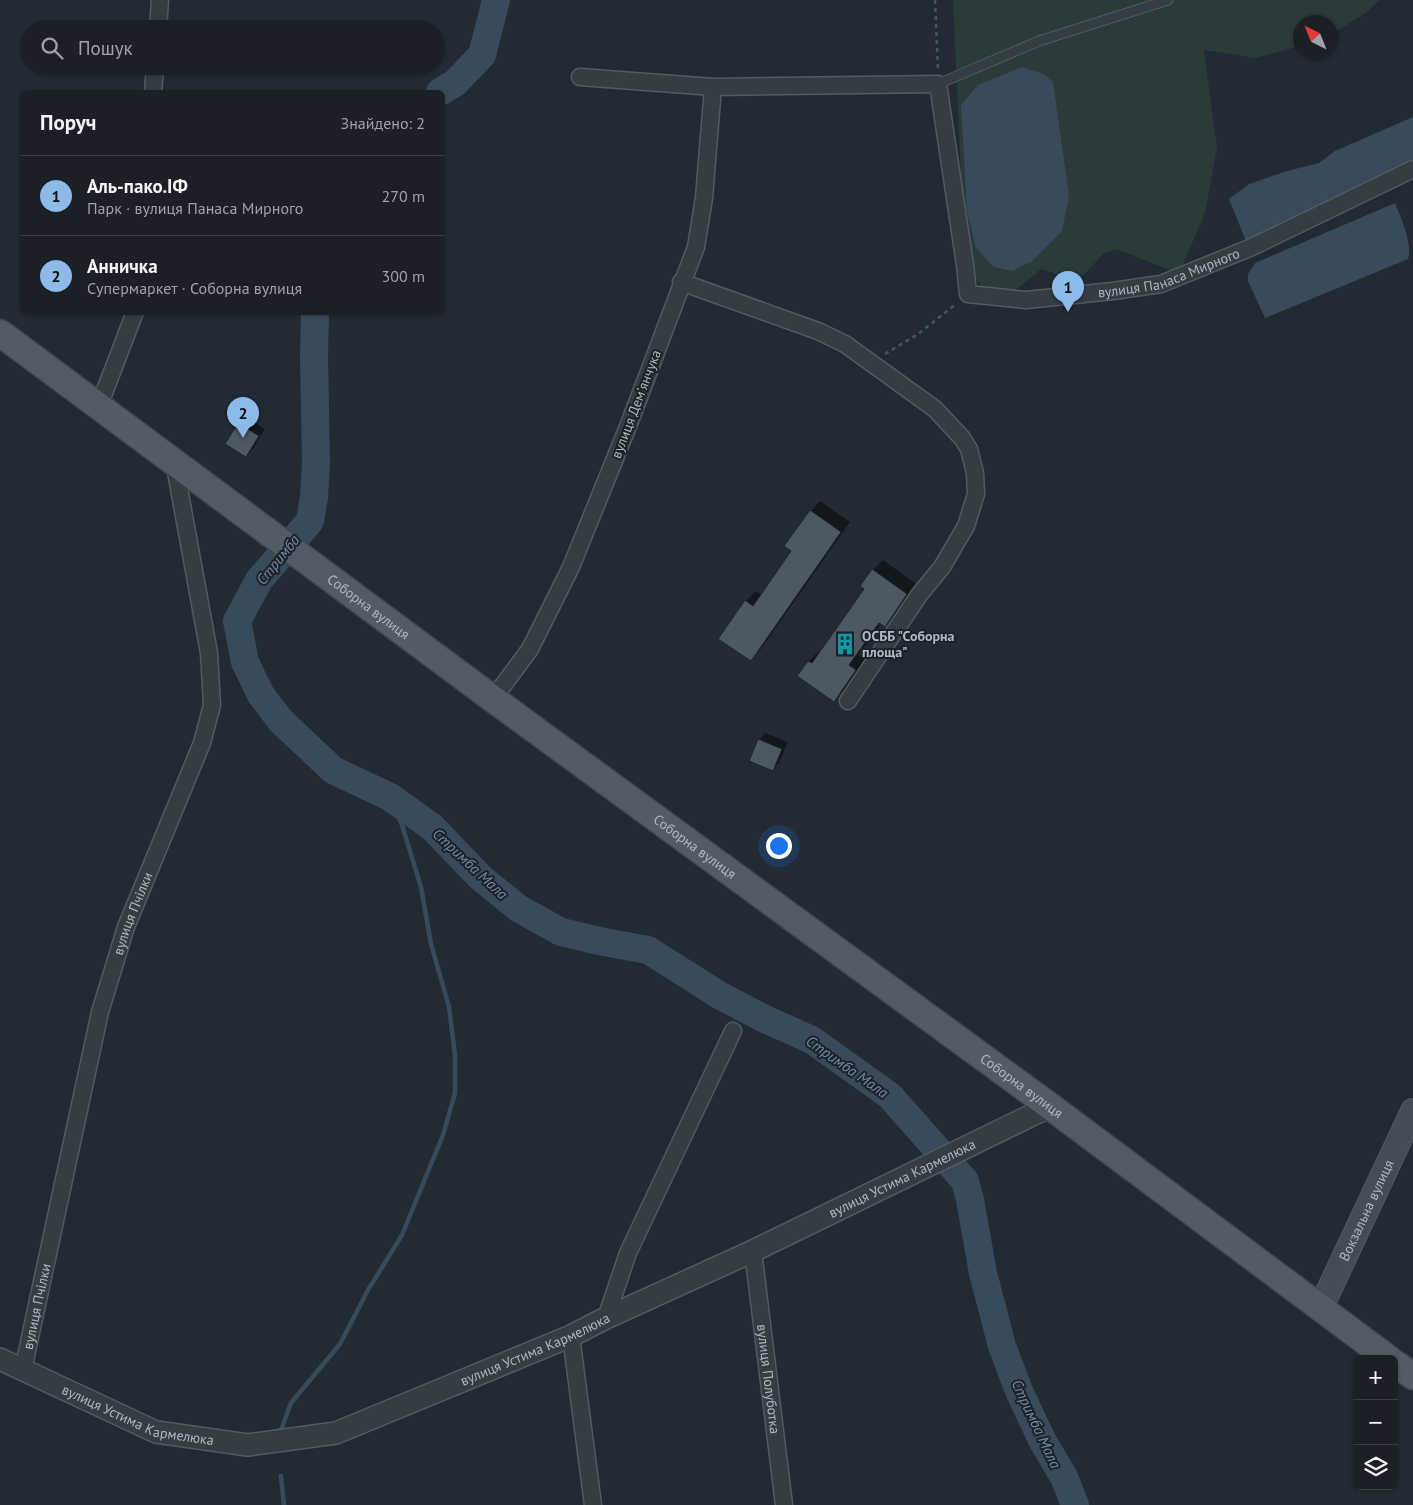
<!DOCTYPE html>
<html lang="uk">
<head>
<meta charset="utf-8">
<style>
	:root { --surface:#1a2026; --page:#23282e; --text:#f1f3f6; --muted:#9fa3a7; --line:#383e43; --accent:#8cbae9 }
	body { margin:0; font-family:"PT Sans",sans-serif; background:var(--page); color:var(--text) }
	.controls { position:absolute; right:15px; bottom:15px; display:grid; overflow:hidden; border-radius:8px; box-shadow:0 1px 4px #0004 }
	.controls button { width:45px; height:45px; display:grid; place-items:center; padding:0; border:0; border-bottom:1px solid var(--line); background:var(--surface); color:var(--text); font:25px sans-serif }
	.compass { position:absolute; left:1293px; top:15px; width:45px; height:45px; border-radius:50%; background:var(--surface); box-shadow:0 1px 4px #0004; rotate:317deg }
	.you { position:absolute; left:778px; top:845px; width:18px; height:18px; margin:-12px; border:4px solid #fff; border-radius:50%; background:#1a73e8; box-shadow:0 0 0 8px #1a73e833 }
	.badge { display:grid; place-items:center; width:32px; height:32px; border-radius:50%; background:var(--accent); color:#111; font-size:16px; font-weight:700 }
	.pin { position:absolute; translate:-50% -41px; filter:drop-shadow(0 1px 2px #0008) }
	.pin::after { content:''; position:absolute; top:26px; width:18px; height:15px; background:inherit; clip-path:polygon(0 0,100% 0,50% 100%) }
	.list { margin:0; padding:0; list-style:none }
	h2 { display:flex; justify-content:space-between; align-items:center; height:65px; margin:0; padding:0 20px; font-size:21px }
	h2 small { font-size:16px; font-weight:400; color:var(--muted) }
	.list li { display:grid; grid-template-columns:32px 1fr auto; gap:15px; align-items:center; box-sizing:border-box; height:80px; padding:0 20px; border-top:1px solid var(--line) }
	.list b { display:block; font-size:19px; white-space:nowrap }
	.list p { margin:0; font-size:16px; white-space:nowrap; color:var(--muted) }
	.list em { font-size:16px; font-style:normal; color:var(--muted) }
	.icon { flex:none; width:28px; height:28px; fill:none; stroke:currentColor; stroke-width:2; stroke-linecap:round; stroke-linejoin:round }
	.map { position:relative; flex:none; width:1413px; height:1505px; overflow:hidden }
	.search { position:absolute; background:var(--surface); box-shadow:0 1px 4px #0004; left:20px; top:20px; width:425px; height:55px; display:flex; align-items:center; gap:12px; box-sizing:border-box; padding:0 18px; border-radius:28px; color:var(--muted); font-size:19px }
	.panel { position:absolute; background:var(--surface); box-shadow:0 1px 4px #0004; left:20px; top:90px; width:425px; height:225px; border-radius:8px }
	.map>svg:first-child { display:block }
	.green { fill:#2a3b39 }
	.water { fill:#394b5b }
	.shadow { fill:#0007 }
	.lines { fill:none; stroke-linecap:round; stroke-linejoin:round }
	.stream { stroke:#394b5b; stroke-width:4.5 }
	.river { stroke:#394b5b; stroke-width:28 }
	.building { fill:#4d5862; stroke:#1c242b }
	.service-casing { stroke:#525b62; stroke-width:11 }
	.minor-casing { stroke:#525b62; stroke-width:19 }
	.tertiary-casing { stroke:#525b62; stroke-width:24 }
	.secondary-casing { stroke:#525b62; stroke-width:26 }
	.primary-casing { stroke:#3e464e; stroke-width:29 }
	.path { stroke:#485859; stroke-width:2.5; stroke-dasharray:4 4; stroke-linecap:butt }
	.service { stroke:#353d44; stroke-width:9 }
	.minor { stroke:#353d44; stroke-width:16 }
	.tertiary { stroke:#353d44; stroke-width:21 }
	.secondary { stroke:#444d57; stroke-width:24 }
	.primary { stroke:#535c64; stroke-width:26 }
	.labels { text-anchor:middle; stroke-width:4; stroke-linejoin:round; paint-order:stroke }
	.street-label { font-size:14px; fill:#afb8c1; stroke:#1b2229 }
	.poi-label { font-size:14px; font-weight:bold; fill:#afb8c1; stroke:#1b2229; text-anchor:start }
	.water-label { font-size:15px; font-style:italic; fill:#738ca1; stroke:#1b2229 }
</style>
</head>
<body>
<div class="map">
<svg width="1413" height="1505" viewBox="0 0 1413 1505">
	<rect width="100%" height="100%" fill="#222b33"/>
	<path class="green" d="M953,0h427l-13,12 -36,23 -1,-13h-30v24l-44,12 -52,-8 13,98 -12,65 -26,61 -62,-25 -14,5 -32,35 -13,-14 -17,-6 -44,37 -32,-41z"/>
	<g class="water">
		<path d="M1022,67l21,7 10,8 16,114 -7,35 -31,31 -19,9 -18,-4 -18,-19 -9,-37 -6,-106 17,-20z"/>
		<path d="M1413,117v42l-165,87 -19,-47 20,-15 38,-13 32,-8 16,-12z"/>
		<path d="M1395,203c6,15 18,42 13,56l-143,59 -17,-37v-7l7,-11z"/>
	</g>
	<g class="shadow">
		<path d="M245,417l20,12 -12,20 -7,6 -7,-31z"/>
		<path d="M820,501l30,21 -90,128 -10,10 -4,-59 10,-10 6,4 31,-44 18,-40z"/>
		<path d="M883,560l33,24 -21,32 -10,10 -4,-3 -23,32 7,5 -21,30 -10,10 -35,-24 10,-15 10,-10 2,1 44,-63 8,-19z"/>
		<path d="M765,733l23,9 -9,21 -6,6 -14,-29z"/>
	</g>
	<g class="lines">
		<g class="stream">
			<path d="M281,1430l10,-27 49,-59 28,-54 34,-55 41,-100 12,-42v-38l-6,-48 -18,-63 -10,-57 -19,-62 -12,-28"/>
			<path d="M281,1476l3,29"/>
		</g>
		<g class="river">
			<path d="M440,92l15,-9 27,-28 14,-55"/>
			<path d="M315,312l-1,45 2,107 -2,33 -4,24 -51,59 -22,41 8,41 16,33 20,26 52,49 57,27 42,30 48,50 38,31 43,24 43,10 44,8 71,45 46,24 47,21 78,56 75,85 5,19 13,73 19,73 17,45 23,49 22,37 11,28"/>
		</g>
	</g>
	<g class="building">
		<path d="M238,423l21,13 -13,21 -21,-13z"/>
		<path d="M810,510l31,22 -90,129 -33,-22 27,-39 8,6 38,-55 -7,-5z"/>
		<path d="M872,569l35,25 -22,33 -6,-4 -30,42 7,5 -22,32 -37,-26 11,-15 4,2 52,-74 -4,-3z"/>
		<path d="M758,739l24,10 -9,22 -24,-10z"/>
	</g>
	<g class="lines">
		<g class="service-casing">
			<path id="service" d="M938,84l101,-43 129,-41"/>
		</g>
		<g class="minor-casing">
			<g id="minor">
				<path d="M158,29l2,-29"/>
				<path id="s1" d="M580,77l133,10 225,-3 27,181 3,29 58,6 87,-9 48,-7 91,-37 161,-78"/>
				<path d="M153,92l2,-26"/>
				<path d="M681,282l137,49 27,13 90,65 27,29 7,11 6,24 1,21 -10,32 -24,41 -23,28 -71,106"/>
				<path d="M99,406l36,-94"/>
				<path d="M493,699l37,-50 41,-82 58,-143 67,-177 8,-49 9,-111"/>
				<path id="s2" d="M753,1251l31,254"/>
				<path d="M606,1318l22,-65 105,-222"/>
				<path d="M571,1336l22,169"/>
				<path id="s3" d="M23,1370l77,-358 26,-85 76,-184 10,-38 -3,-52 -35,-192"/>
			</g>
		</g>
		<g class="tertiary-casing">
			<g id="tertiary">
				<path id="s4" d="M0,1359l156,73 92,13 88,-12 235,-97 35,-18 147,-67 281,-137 17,-7"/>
			</g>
		</g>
		<g class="secondary-casing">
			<g id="secondary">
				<path id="s5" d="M1320,1309l93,-198"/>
			</g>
		</g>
		<g class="primary-casing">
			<g id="primary">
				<path id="s6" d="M0,333l493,366 558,408 338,252"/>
				<path d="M1394,1363l19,13"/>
			</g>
		</g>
		<g class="path">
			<path d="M935,0l3,70"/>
			<path d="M885,354l33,-20 38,-30"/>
		</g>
		<use href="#service" class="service"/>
		<use href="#minor" class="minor"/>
		<use href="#tertiary" class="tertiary"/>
		<use href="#secondary" class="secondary"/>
		<use href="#primary" class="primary"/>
	</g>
	<defs>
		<g id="building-bare" transform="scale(1.725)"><path d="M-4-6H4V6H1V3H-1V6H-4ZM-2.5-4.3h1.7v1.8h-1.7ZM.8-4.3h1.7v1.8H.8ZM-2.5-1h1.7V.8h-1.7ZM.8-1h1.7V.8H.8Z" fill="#0f9aa8" stroke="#1b2229" stroke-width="2.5" paint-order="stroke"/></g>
	</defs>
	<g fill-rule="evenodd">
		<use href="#building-bare" x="845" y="644"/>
	</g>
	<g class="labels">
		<g class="street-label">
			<text dy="5" stroke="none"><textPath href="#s1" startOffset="775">вулиця Панаса Мирного</textPath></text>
			<text transform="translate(636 404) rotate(-69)" y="5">вулиця Демʼянчука</text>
			<text dy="5" stroke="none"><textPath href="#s6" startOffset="459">Соборна вулиця</textPath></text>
			<text dy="5" stroke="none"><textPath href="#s6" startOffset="864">Соборна вулиця</textPath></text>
			<text dy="5" stroke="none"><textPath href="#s3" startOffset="470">вулиця Пчілки</textPath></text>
			<text dy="5" stroke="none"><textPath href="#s6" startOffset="1269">Соборна вулиця</textPath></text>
			<text dy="5" stroke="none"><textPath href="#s4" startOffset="975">вулиця Устима Кармелюка</textPath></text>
			<text dy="5" stroke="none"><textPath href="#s5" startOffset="109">Вокзальна вулиця</textPath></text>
			<text dy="5" stroke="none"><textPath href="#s3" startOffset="65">вулиця Пчілки</textPath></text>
			<text dy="5" stroke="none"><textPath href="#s4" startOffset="570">вулиця Устима Кармелюка</textPath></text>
			<text dy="5" stroke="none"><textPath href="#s2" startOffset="129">вулиця Полуботка</textPath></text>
			<text dy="5" stroke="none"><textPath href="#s4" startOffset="150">вулиця Устима Кармелюка</textPath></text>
		</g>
		<g class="poi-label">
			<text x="862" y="641">ОСББ "Соборна<tspan x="862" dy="16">площа"</tspan></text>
		</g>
		<g class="water-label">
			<text transform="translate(278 560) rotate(-51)" y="5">Стримба</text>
			<text transform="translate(470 864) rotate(43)" y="5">Стримба Мала</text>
			<text transform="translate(847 1067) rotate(35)" y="5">Стримба Мала</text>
			<text transform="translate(1036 1424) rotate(65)" y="5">Стримба Мала</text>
		</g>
	</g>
</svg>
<div class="controls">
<button>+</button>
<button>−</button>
<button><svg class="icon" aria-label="layers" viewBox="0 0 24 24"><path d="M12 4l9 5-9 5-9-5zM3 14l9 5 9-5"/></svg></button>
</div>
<svg class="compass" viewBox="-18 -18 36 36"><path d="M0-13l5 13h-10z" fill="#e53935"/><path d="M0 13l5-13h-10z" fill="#9fa3a7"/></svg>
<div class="you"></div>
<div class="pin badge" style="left:1068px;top:312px">1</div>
<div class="pin badge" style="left:243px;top:438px">2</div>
<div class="search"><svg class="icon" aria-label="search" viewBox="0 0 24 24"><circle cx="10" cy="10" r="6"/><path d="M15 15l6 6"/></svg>Пошук</div>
<section class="panel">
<h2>Поруч<small>Знайдено: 2</small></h2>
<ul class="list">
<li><span class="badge">1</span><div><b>Аль-пако.ІФ</b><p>Парк · вулиця Панаса Мирного</p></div><em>270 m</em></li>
<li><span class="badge">2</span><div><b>Анничка</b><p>Супермаркет · Соборна вулиця</p></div><em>300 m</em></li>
</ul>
</section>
</div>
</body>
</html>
